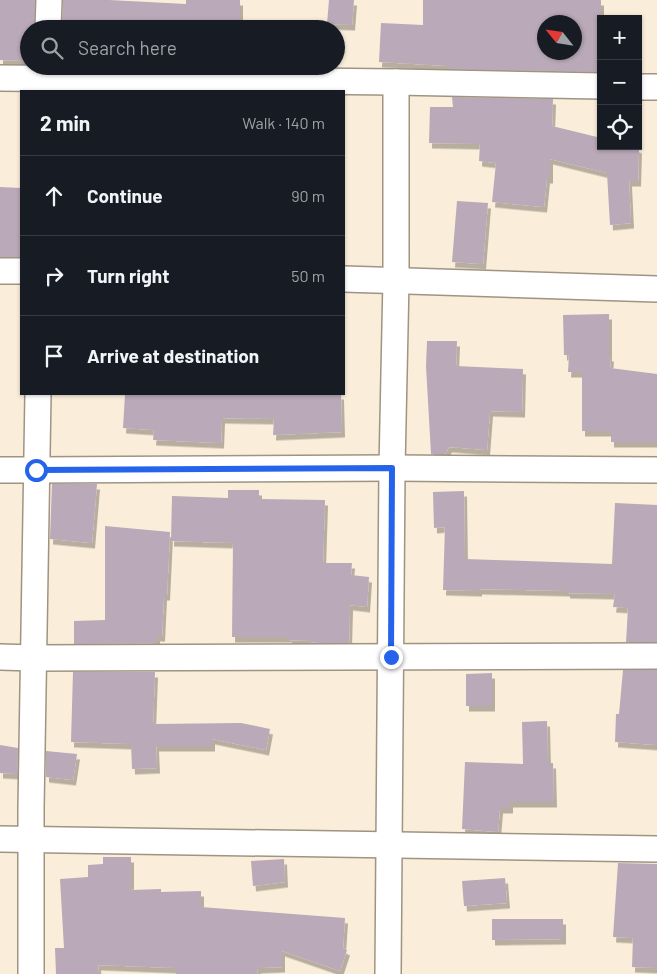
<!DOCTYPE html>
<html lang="en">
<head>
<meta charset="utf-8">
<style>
	:root { --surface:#171b24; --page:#20242c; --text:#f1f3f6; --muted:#9ea1a6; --line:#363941 }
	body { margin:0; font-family:Barlow,sans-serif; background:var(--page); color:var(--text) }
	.controls { position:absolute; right:15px; top:15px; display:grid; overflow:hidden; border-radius:0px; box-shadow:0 1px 4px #0004 }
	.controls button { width:45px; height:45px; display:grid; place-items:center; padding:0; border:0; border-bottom:1px solid var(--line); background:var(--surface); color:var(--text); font:25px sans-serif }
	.compass { position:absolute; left:537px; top:15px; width:45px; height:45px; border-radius:50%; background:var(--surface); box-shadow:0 1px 4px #0004; rotate:300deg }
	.stop { position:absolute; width:15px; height:15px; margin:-11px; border:4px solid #2563eb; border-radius:50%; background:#fff }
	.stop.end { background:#2563eb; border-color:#fff; box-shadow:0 1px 5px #0008 }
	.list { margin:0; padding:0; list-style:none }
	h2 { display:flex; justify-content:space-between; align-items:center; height:65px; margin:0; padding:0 20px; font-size:21px }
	h2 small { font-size:16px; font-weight:400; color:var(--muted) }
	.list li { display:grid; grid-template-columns:32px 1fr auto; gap:15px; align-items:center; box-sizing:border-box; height:80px; padding:0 20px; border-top:1px solid var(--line) }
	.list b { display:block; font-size:19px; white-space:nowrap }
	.list em { font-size:16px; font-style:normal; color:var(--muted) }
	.icon { flex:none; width:28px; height:28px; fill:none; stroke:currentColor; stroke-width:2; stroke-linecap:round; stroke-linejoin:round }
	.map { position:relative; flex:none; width:657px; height:974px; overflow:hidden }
	.search { position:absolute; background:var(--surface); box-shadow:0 1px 4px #0004; left:20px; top:20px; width:325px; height:55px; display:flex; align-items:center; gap:12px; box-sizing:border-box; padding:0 18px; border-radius:28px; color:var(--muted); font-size:19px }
	.panel { position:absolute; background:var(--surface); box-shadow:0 1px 4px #0004; left:20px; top:90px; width:325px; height:305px; border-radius:0px }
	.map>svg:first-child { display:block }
	.building { fill:#baa9b8; fill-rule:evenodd; filter:url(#shadow) }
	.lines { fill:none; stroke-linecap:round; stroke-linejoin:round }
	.minor-casing { stroke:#9f9382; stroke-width:28 }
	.minor { stroke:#fff; stroke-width:25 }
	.route { stroke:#2563eb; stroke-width:6 }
</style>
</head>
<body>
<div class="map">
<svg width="657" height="974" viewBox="0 0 657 974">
	<defs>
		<filter id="shadow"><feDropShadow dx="3" dy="5.5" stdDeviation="0" flood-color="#0004"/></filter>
	</defs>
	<rect width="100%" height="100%" fill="#faedda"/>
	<g class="building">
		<path d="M0,0h35l-1,29h-5v32l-29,-1z"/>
		<path d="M63,0h46l77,4v-4h54v29h-178z"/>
		<path d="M329,0h25l-2,25 -25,-1z"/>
		<path d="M423,0h178v72l-152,-3v-3l-70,-4 2,-39 42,2zM544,22h30v30h-30z"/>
		<path d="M452,97l101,2 -1,27 49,12v8h33l5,2 -1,33h-9l2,42 -21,2 -3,-52 -57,-14v19h-3l-3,29 -52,-5 4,-39 -17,-2 1,-17 -51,-1 1,-36h23z"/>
		<path d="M0,187l21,1v69h-21z"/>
		<path d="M457,201l31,2 -5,61 -31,-2z"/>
		<path d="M609,314v42h2l-1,12 47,6v68h-46v-11h-29v-59h-14l1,-17h-5l-1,-40z"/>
		<path d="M427,341h30l-1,25 67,3 -1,43 -32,-1 -3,39 -38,-3 -4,7h-14l-5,-88z"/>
		<path d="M125,394h216l1,38 -69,3 1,-16 -52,-1 -1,25 -68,-3 1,-10 -31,-2z"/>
		<path d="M52,484h45l-5,59 -42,-4z"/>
		<path d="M228,490h31v9l66,1 -2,63h29l-1,12 18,2 -2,30 -17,-2 -1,38h-28l-10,-1v-1l-22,-1v-3h-57l1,-94 -62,-2 1,-45 56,2z"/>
		<path d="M464,491l1,68 147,5 3,-61 42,2v137h-31l2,-34 -15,-1 2,-13 -48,-1v-2l-88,-2v2l-36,-1 2,-63 -11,1 -1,-36z"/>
		<path d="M105,526l65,6 -3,63h-3l-2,41h-5v7l-83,1v-23l31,-1z"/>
		<path d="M623,670h34v75l-42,-3 1,-28h3z"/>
		<path d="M73,672h82l-2,52 88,-1 29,6 -4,21 -54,-11v7h-56l1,22 -25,1 -1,-25 -60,-2z"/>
		<path d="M492,673v33h-26v-32z"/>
		<path d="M547,721l1,42h5l1,39h-44v6h-10l-2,24 -36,-3 3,-67 58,2 -1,-42z"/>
		<path d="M0,745l18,3 -1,26 -17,-1z"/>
		<path d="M46,751l31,3 -4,26 -27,-3z"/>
		<path d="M103,857h28v33l30,-1v3l40,-1v16l144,11 -2,30 4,2 -7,21 -58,-20v16l-24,1 -1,6h-81v-6l-78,-3 1,9h-43l-1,-26h9l-4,-69 28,-2v-12l15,-1z"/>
		<path d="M284,859l1,23 -32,4 -2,-25z"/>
		<path d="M618,863l39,1v104l-25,-1 1,-29 -20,-1z"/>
		<path d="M505,878l2,25 -43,3 -2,-25z"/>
		<path d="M492,919h71v20l-71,1z"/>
	</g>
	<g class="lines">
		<g class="minor-casing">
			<g id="minor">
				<path d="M48,29l1,-29"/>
				<path d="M0,78l396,4 205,4"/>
				<path d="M638,87h19"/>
				<path d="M0,271h21"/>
				<path d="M344,279l313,10"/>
				<path d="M0,470h36l356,-2 265,2"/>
				<path d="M0,657l34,1 623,-2"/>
				<path d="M0,839l657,10"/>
				<path d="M31,974v-166l7,-414"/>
				<path d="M388,974l4,-506 4,-188v-198"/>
			</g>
		</g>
		<use href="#minor" class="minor"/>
	</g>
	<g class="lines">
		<path class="route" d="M36,470l356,-2 -1,189"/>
	</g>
</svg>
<div class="controls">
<button>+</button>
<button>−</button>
<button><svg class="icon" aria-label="locate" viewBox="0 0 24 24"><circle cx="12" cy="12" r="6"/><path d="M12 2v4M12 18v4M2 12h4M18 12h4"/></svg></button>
</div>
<svg class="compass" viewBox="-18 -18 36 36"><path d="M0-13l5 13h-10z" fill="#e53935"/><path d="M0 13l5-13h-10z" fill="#9ea1a6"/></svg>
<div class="stop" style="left:36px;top:470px"></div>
<div class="stop end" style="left:391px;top:657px"></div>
<div class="search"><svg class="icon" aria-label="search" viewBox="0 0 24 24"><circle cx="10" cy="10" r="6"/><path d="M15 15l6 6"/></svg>Search here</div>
<section class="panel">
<h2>2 min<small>Walk · 140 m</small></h2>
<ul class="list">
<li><svg class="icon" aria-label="ahead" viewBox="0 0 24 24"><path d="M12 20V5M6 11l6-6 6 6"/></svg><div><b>Continue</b></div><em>90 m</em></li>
<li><svg class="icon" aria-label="right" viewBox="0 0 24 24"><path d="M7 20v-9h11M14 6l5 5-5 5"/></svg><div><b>Turn right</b></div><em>50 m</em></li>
<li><svg class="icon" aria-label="arrive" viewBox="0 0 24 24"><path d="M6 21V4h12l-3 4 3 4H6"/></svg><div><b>Arrive at destination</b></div></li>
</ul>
</section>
</div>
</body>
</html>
